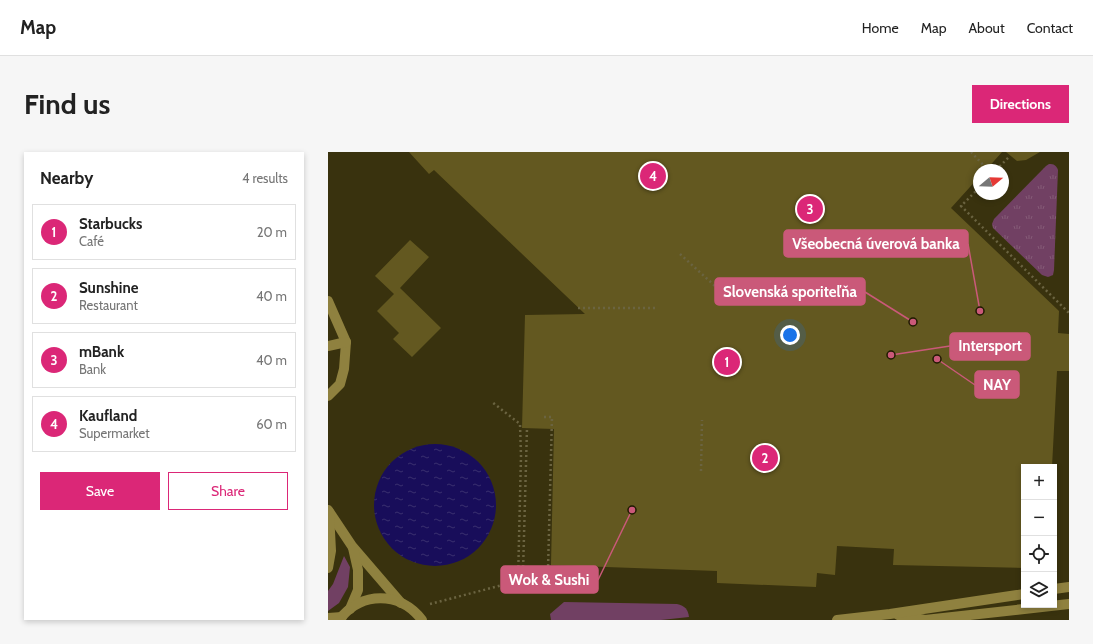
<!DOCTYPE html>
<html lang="en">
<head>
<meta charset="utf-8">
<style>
	:root { --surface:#fff; --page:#f6f6f6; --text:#222; --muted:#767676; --line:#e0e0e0; --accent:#db2777 }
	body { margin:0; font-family:Cabin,sans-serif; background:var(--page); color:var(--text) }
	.controls { position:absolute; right:12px; bottom:12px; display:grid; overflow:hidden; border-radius:0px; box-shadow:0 2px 6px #0003 }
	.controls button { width:36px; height:36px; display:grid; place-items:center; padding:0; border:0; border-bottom:1px solid var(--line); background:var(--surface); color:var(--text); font:20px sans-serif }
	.compass { position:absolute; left:645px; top:12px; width:36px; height:36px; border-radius:50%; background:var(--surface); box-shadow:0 2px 6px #0003; rotate:71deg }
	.you { position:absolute; left:462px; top:183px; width:14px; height:14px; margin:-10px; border:3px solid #fff; border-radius:50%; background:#1a73e8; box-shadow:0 0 0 6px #1a73e833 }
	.badge { display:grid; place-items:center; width:26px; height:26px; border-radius:50%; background:var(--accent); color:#fff; font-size:13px; font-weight:700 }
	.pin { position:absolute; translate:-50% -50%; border:2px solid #fff; box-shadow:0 1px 4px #0006 }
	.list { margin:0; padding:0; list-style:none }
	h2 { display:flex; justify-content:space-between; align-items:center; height:52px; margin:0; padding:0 16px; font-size:17px }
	h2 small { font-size:13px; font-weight:400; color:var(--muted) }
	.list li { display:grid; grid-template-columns:26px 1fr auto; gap:12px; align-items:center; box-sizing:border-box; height:56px; margin:0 8px 8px; padding:0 8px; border:1px solid var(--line); border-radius:0px }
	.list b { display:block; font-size:15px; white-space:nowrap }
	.list p { margin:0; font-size:13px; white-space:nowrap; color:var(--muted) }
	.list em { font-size:13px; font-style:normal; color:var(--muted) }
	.actions { display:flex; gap:8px; padding:12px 16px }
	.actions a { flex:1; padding:9px 0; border:1px solid var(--accent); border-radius:0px; text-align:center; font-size:14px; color:var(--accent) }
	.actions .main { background:var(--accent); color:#fff }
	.icon { flex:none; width:22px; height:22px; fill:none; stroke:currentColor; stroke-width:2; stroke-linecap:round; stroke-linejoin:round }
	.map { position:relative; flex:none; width:741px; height:468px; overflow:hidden; border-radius:0px }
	header { display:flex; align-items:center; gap:24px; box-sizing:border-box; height:56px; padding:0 20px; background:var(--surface); border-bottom:1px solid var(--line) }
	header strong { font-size:19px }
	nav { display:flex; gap:22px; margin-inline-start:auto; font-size:14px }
	.intro { display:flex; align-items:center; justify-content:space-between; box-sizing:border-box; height:96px; padding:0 24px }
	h1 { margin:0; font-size:28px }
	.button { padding:10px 18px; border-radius:0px; background:var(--accent); color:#fff; font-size:14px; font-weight:700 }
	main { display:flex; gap:24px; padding:0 24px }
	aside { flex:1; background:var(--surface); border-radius:0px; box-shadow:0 2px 6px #0003 }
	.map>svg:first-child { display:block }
	.grass { fill:#714063 }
	.park { fill:url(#park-tufts) }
	.water { fill:url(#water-ripples) }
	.building { fill:#635820 }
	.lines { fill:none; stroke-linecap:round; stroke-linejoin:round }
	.path { stroke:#6b6441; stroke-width:2.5; stroke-dasharray:2 3; stroke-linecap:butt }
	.lane { stroke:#8f813f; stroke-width:10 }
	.leader { fill:none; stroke:#ca5979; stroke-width:1.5 }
	.callout-dot { fill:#ca5979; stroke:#1f1a00; stroke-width:1.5 }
	.callout { fill:#ca5979; stroke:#ca5979; stroke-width:1.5 }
	.callout-label { font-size:15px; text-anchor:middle; font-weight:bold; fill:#fff }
</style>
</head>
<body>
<header>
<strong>Map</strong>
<nav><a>Home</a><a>Map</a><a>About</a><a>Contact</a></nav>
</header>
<div class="intro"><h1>Find us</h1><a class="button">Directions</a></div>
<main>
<aside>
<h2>Nearby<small>4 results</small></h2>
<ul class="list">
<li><span class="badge">1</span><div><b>Starbucks</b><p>Café</p></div><em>20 m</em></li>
<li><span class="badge">2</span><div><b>Sunshine</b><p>Restaurant</p></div><em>40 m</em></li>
<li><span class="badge">3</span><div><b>mBank</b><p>Bank</p></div><em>40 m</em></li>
<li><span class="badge">4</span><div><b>Kaufland</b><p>Supermarket</p></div><em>60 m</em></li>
</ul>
<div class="actions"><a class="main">Save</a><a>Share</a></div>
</aside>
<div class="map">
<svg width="741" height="468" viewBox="0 0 741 468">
	<defs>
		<pattern id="park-tufts" width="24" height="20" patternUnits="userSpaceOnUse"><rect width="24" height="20" fill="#714063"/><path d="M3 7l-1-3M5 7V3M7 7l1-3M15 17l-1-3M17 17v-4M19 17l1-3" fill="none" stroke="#855b77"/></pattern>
		<pattern id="water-ripples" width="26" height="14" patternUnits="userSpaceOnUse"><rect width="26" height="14" fill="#180d5a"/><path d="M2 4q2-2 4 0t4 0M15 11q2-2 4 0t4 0" fill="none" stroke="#392f6f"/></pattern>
	</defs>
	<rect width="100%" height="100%" fill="#39320e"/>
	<g class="grass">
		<path d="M16,404l6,11 -2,20 -9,16 -11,8v-20l5,-7z"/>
		<path d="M236,450l113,2c8,2 11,5 12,13l-28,3h-110l-1,-6z"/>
	</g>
	<path class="park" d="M721,12c5,0 7,1 9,6l-4,100 -1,5 -5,2 -6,-2 -49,-47 -1,-4 2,-5 52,-53z"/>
	<circle class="water" cx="107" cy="353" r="61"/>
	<g class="building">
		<path d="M81,0h593l-16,18h-7v7l-28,31 108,103 -1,22 11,1v37h-12l-5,96h-28v101l-131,-3 1,-16 -57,-3 -2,29 -18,-2 -1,14 -99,-4v-12l-166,-6 3,-136 -32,-1 3,-113 60,-1 -151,-144 -5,4z"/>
		<path d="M678,0h34l-14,8 -9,1z"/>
		<path d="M82,88l19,17 -29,31 41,40 -29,29 -19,-18 6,-6 -22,-22 17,-17 -19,-18z"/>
	</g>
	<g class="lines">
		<g class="path">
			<path d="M643,0l17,18"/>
			<path d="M668,18l14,-14"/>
			<path d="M651,36l-18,18 108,107"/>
			<path d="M352,102l36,33"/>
			<path d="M250,156h78"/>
			<path d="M216,265h8l-4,152"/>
			<path d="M373,319l1,-51"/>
			<path d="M194,420l18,1 8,-4 8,-1"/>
			<path d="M195,420l4,-144"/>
			<path d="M102,452l88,-23 3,-125 -1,-32 -28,-22"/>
		</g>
		<g class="lane">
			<path d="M0,149l18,41 -2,27 -4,15 -12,12"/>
			<path d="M0,194l18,-4"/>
			<path d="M0,358l24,36 49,57"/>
			<path d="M0,416l3,-17 -2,-39"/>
			<path d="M726,437l15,-2"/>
			<path d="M22,457l8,-19v-20l-5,-22"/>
			<path d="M570,463l27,5 144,-16"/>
			<path d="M0,466l14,-1"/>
			<path d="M11,468c22,-29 61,-29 83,0"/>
			<path d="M509,468l53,-6 134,-20"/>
		</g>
	</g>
	<path class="leader" d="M652 159L640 92M585 170L537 140M563 203L622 194M609 207L647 233M304 358L270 428"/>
	<g class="callout-dot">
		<circle cx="652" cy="159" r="4"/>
		<circle cx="585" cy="170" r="4"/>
		<circle cx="563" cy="203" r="4"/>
		<circle cx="609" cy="207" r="4"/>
		<circle cx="304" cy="358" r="4"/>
	</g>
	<g class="callout">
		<rect x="456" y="78" width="184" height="27" rx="4"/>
		<rect x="387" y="126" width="150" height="27" rx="4"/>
		<rect x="622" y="181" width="80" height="27" rx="4"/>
		<rect x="647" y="219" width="44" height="27" rx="4"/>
		<rect x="173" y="414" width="97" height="27" rx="4"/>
	</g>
	<g class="callout-label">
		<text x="548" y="97">Všeobecná úverová banka</text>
		<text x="462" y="145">Slovenská sporiteľňa</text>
		<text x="662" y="199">Intersport</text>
		<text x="669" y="238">NAY</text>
		<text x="221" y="433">Wok &amp; Sushi</text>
	</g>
</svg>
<div class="controls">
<button>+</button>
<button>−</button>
<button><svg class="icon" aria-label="locate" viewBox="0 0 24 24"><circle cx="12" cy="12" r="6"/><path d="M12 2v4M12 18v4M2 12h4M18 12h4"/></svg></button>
<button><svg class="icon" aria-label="layers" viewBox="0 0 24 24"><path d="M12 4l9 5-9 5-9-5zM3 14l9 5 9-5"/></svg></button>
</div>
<svg class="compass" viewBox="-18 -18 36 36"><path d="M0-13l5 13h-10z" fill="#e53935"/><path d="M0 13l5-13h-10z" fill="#767676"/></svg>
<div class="you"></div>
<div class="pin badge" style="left:399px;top:210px">1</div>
<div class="pin badge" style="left:437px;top:306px">2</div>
<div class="pin badge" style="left:482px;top:57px">3</div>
<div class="pin badge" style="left:325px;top:24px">4</div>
</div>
</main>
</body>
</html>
